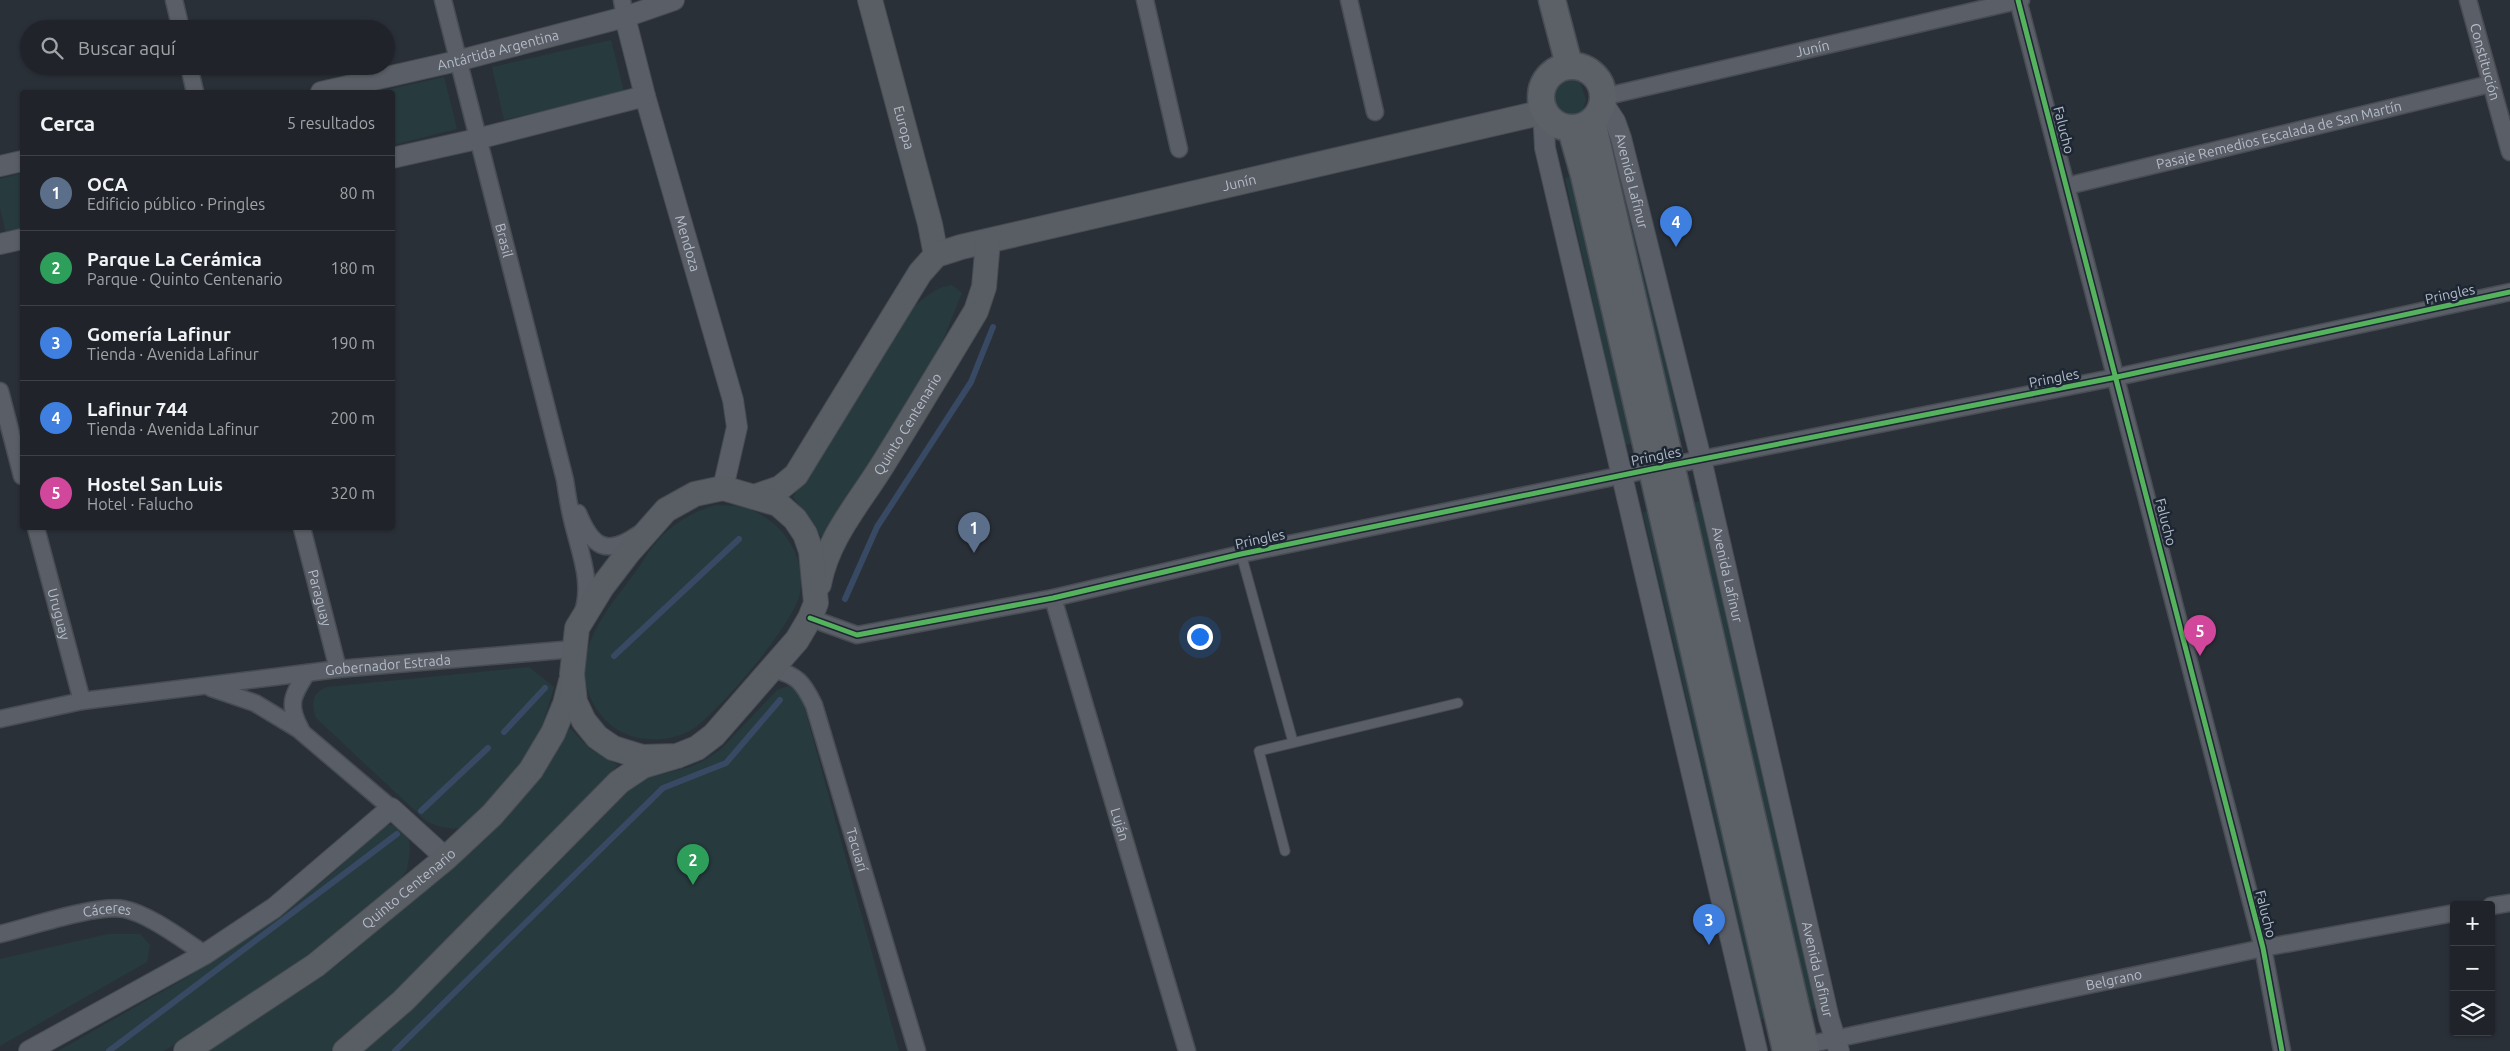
<!DOCTYPE html>
<html lang="es">
<head>
<meta charset="utf-8">
<style>
	:root { --surface:#20242a; --page:#2d3036; --text:#f1f3f6; --muted:#a2a4a8; --line:#3d4147; --accent:#db2777 }
	body { margin:0; font-family:Ubuntu,sans-serif; background:var(--page); color:var(--text) }
	.controls { position:absolute; right:15px; bottom:15px; display:grid; overflow:hidden; border-radius:5px; box-shadow:0 1px 4px #0004 }
	.controls button { width:45px; height:45px; display:grid; place-items:center; padding:0; border:0; border-bottom:1px solid var(--line); background:var(--surface); color:var(--text); font:25px sans-serif }
	.you { position:absolute; left:1199px; top:636px; width:18px; height:18px; margin:-12px; border:4px solid #fff; border-radius:50%; background:#1a73e8; box-shadow:0 0 0 8px #1a73e833 }
	.badge { display:grid; place-items:center; width:32px; height:32px; border-radius:50%; background:var(--accent); color:#fff; font-size:16px; font-weight:700 }
	.pin { position:absolute; translate:-50% -41px; filter:drop-shadow(0 1px 2px #0008) }
	.pin::after { content:''; position:absolute; top:26px; width:18px; height:15px; background:inherit; clip-path:polygon(0 0,100% 0,50% 100%) }
	.list { margin:0; padding:0; list-style:none }
	h2 { display:flex; justify-content:space-between; align-items:center; height:65px; margin:0; padding:0 20px; font-size:21px }
	h2 small { font-size:16px; font-weight:400; color:var(--muted) }
	.list li { display:grid; grid-template-columns:32px 1fr auto; gap:15px; align-items:center; box-sizing:border-box; height:75px; padding:0 20px; border-top:1px solid var(--line) }
	.list b { display:block; font-size:19px; white-space:nowrap }
	.list p { margin:0; font-size:16px; white-space:nowrap; color:var(--muted) }
	.list em { font-size:16px; font-style:normal; color:var(--muted) }
	.icon { flex:none; width:28px; height:28px; fill:none; stroke:currentColor; stroke-width:2; stroke-linecap:round; stroke-linejoin:round }
	.map { position:relative; flex:none; width:2510px; height:1051px; overflow:hidden }
	.search { position:absolute; background:var(--surface); box-shadow:0 1px 4px #0004; left:20px; top:20px; width:375px; height:55px; display:flex; align-items:center; gap:12px; box-sizing:border-box; padding:0 18px; border-radius:28px; color:var(--muted); font-size:19px }
	.panel { position:absolute; background:var(--surface); box-shadow:0 1px 4px #0004; left:20px; top:90px; width:375px; height:440px; border-radius:5px }
	.map>svg:first-child { display:block }
	.green { fill:#273a3e }
	.lines { fill:none; stroke-linecap:round; stroke-linejoin:round }
	.stream { stroke:#384963; stroke-width:6 }
	.service-casing { stroke:#484c53; stroke-width:11 }
	.minor-casing { stroke:#484c53; stroke-width:19 }
	.tertiary-casing { stroke:#484c53; stroke-width:22 }
	.secondary-casing { stroke:#484c53; stroke-width:26 }
	.primary-casing { stroke:#484c55; stroke-width:29 }
	.service { stroke:#5a5e66; stroke-width:9 }
	.minor { stroke:#5a5e66; stroke-width:16 }
	.tertiary { stroke:#5a5e66; stroke-width:20 }
	.secondary { stroke:#595d64; stroke-width:24 }
	.primary { stroke:#5c6168; stroke-width:26 }
	.cycleway-casing { stroke:#1d2633; stroke-width:8 }
	.cycleway { stroke:#56b35d; stroke-width:5 }
	.labels { text-anchor:middle; stroke-width:5; stroke-linejoin:round; paint-order:stroke }
	.street-label { font-size:14px; fill:#b4bcc9; stroke:#1d2633 }
</style>
</head>
<body>
<div class="map">
<svg width="2510" height="1051" viewBox="0 0 2510 1051">
	<rect width="100%" height="100%" fill="#2a3038"/>
	<g class="green">
		<path d="M611,40l13,52 -120,28 -12,-53z"/>
		<path d="M444,77l13,52 -64,16 -1,-53h-15z"/>
		<path d="M1568,77l12,5 6,18 -4,12 -9,5 -12,-3c-9,-12 -11,-34 7,-37z"/>
		<path d="M1622,167l60,267 -11,3 -61,-268z"/>
		<path d="M22,173v56l-16,4 -6,-25v-29z"/>
		<path d="M1576,175l61,268 -12,2 -60,-267z"/>
		<path d="M952,285l10,8 -22,54 -41,74 -77,117 -29,-41 111,-182c14,-11 29,-28 48,-30z"/>
		<path d="M1700,501l117,507 -12,3 -117,-507z"/>
		<path d="M716,505c9,1 19,0 27,2 37,11 64,47 57,86 -5,30 -81,118 -107,136 -17,11 -43,13 -62,7 -16,-5 -29,-17 -37,-31 -28,-51 14,-96 43,-135 8,-12 16,-26 27,-36 16,-15 32,-23 52,-29z"/>
		<path d="M1655,510l118,507 -12,2 -118,-507z"/>
		<path d="M529,667l25,20c-6,19 -11,40 -20,59 -6,15 -50,70 -63,78 -14,8 -32,4 -45,-3l-110,-103c-5,-13 -4,-26 11,-31z"/>
		<path d="M789,686l12,9 98,356h-535l77,-73 182,-185 21,-14 46,-12 13,-6 17,-11 57,-60z"/>
		<path d="M570,728l19,20 29,17c-96,96 -184,198 -287,286h-124l51,-32 84,-58 141,-122 32,-34z"/>
		<path d="M389,825h8l12,15 1,11 -3,19 -16,22 -97,75 -81,55 -49,29h-106l128,-73 79,-53 62,-47 54,-49z"/>
		<path d="M108,934h32l10,11 -3,17 -147,84v-87z"/>
	</g>
	<g class="lines">
		<g class="stream">
			<path d="M845,599l32,-72 94,-145 22,-55"/>
			<path d="M614,656l125,-117"/>
			<path d="M504,732l41,-44"/>
			<path d="M421,811l67,-63"/>
			<path d="M109,1051l288,-217"/>
			<path d="M395,1051l268,-263 63,-25 54,-63"/>
		</g>
		<g class="service-casing">
			<g id="service">
				<path d="M1241,554l52,188"/>
				<path d="M1285,851l-26,-100 199,-48"/>
			</g>
		</g>
		<g class="minor-casing">
			<g id="minor">
				<path d="M174,0l7,29"/>
				<path id="s1" d="M443,0l122,480c2,13 4,27 7,39 7,31 21,62 11,93"/>
				<path d="M622,0l3,17"/>
				<path d="M1145,0l34,149"/>
				<path d="M1349,0l26,112"/>
				<path d="M2018,0l245,948 19,103"/>
				<path id="s2" d="M2468,0l42,152"/>
				<path d="M189,66l6,26"/>
				<path id="s3" d="M1603,97l418,-97"/>
				<path id="s4" d="M2067,186l423,-102"/>
				<path d="M0,391l22,85"/>
				<path d="M578,513c14,34 28,44 61,21"/>
				<path id="s5" d="M36,528l46,173"/>
				<path id="s6" d="M302,528l36,141"/>
				<path id="s7" d="M1053,598l134,453"/>
				<path d="M810,618l47,17 196,-37 188,-44 411,-85 465,-92 393,-85"/>
				<path id="s8" d="M772,669c25,6 31,13 42,36l103,346"/>
				<path d="M211,688l44,15 43,26 93,79"/>
				<path id="s9" d="M0,719l82,-18 256,-32 236,-20"/>
				<path d="M301,730c-14,-25 -9,-34 6,-57"/>
				<path d="M2491,906l19,-3"/>
				<path id="s10" d="M0,934c29,-7 97,-30 124,-25 25,5 59,31 81,45"/>
				<path id="s11" d="M1797,1047l466,-99 191,-35"/>
			</g>
		</g>
		<g class="tertiary-casing">
			<g id="tertiary">
				<path id="s12" d="M625,17l20,79 88,304 4,27 -14,61"/>
				<path id="s13" d="M321,92l136,-31 168,-44 49,-17"/>
				<path id="s14" d="M1603,103l12,18 6,17 80,321 128,560 10,32"/>
				<path d="M1547,116l-3,13 1,19 212,903"/>
				<path d="M392,158l85,-19 168,-43"/>
				<path d="M0,166l22,-5"/>
				<path d="M0,244l22,-5"/>
				<path d="M29,1051l176,-97 69,-46 117,-100 55,50"/>
			</g>
		</g>
		<g class="secondary-casing">
			<g id="secondary">
				<path id="s15" d="M870,0l60,224 6,31"/>
				<path id="s16" d="M754,497l26,-9 16,-13 124,-202 16,-18 25,-8 583,-135"/>
				<path id="s17" d="M819,584c9,-48 42,-83 66,-123 31,-50 61,-100 91,-150l8,-24 4,-46"/>
				<path id="s18" d="M186,1051l130,-86 130,-107 46,-43 39,-45 22,-37 12,-29 6,-23"/>
				<path d="M345,1051l58,-50 216,-219 24,-16 34,-10 20,-8 17,-13 83,-95 13,-22 6,-15 -5,-52 -6,-17 -10,-15 -17,-15 -55,-16 -28,6 -29,16 -38,43 -26,34 -25,41 -5,46 3,28 9,19 13,16 16,11 29,9 35,-1"/>
			</g>
		</g>
		<g class="primary-casing">
			<g id="primary">
				<path d="M1552,0l17,65"/>
				<circle cx="1572" cy="97" r="31"/>
				<path d="M1592,121l214,930"/>
				<path d="M1571,129l13,46 202,876"/>
			</g>
		</g>
		<use href="#service" class="service"/>
		<use href="#minor" class="minor"/>
		<use href="#tertiary" class="tertiary"/>
		<use href="#secondary" class="secondary"/>
		<use href="#primary" class="primary"/>
		<g class="cycleway-casing">
			<g id="cycleway">
				<path d="M2018,0l245,948 19,103"/>
				<path d="M810,618l47,17 196,-37 188,-44 411,-85 465,-92 393,-85"/>
			</g>
		</g>
		<use href="#cycleway" class="cycleway"/>
	</g>
	<g class="labels">
		<g class="street-label">
			<text dy="5" stroke="none"><textPath href="#s13" startOffset="182">Antártida Argentina</textPath></text>
			<text dy="5" stroke="none"><textPath href="#s3" startOffset="215">Junín</textPath></text>
			<text dy="5" stroke="none"><textPath href="#s2" startOffset="64">Constitución</textPath></text>
			<text dy="5" stroke="none"><textPath href="#s15" startOffset="132">Europa</textPath></text>
			<text transform="translate(2064 130) rotate(76)" y="5">Falucho</text>
			<text dy="5" stroke="none"><textPath href="#s4" startOffset="218">Pasaje Remedios Escalada de San Martín</textPath></text>
			<text dy="5" stroke="none"><textPath href="#s14" startOffset="84">Avenida Lafinur</textPath></text>
			<text dy="5" stroke="none"><textPath href="#s16" startOffset="621">Junín</textPath></text>
			<text dy="5" stroke="none"><textPath href="#s1" startOffset="248">Brasil</textPath></text>
			<text dy="5" stroke="none"><textPath href="#s12" startOffset="235">Mendoza</textPath></text>
			<text transform="translate(2450 294) rotate(-12)" y="5">Pringles</text>
			<text transform="translate(2054 378) rotate(-11)" y="5">Pringles</text>
			<text dy="5" stroke="none"><textPath href="#s17" startOffset="184">Quinto Centenario</textPath></text>
			<text transform="translate(1656 456) rotate(-11)" y="5">Pringles</text>
			<text transform="translate(2166 522) rotate(76)" y="5">Falucho</text>
			<text transform="translate(1260 539) rotate(-12)" y="5">Pringles</text>
			<text dy="5" stroke="none"><textPath href="#s14" startOffset="489">Avenida Lafinur</textPath></text>
			<text dy="5" stroke="none"><textPath href="#s6" startOffset="72">Paraguay</textPath></text>
			<text dy="5" stroke="none"><textPath href="#s5" startOffset="89">Uruguay</textPath></text>
			<text dy="5" stroke="none"><textPath href="#s9" startOffset="392">Gobernador Estrada</textPath></text>
			<text dy="5" stroke="none"><textPath href="#s7" startOffset="236">Luján</textPath></text>
			<text dy="5" stroke="none"><textPath href="#s8" startOffset="209">Tacuarí</textPath></text>
			<text dy="5" stroke="none"><textPath href="#s18" startOffset="276">Quinto Centenario</textPath></text>
			<text transform="translate(2266 914) rotate(76)" y="5">Falucho</text>
			<text dy="5" stroke="none"><textPath href="#s10" startOffset="110">Cáceres</textPath></text>
			<text dy="5" stroke="none"><textPath href="#s14" startOffset="894">Avenida Lafinur</textPath></text>
			<text dy="5" stroke="none"><textPath href="#s11" startOffset="324">Belgrano</textPath></text>
		</g>
	</g>
</svg>
<div class="controls">
<button>+</button>
<button>−</button>
<button><svg class="icon" aria-label="layers" viewBox="0 0 24 24"><path d="M12 4l9 5-9 5-9-5zM3 14l9 5 9-5"/></svg></button>
</div>
<div class="you"></div>
<div class="pin badge" style="left:974px;top:553px;background:#5c6f8a">1</div>
<div class="pin badge" style="left:693px;top:885px;background:#2e9e5b">2</div>
<div class="pin badge" style="left:1709px;top:945px;background:#3f7fe0">3</div>
<div class="pin badge" style="left:1676px;top:247px;background:#3f7fe0">4</div>
<div class="pin badge" style="left:2200px;top:656px;background:#d1479c">5</div>
<div class="search"><svg class="icon" aria-label="search" viewBox="0 0 24 24"><circle cx="10" cy="10" r="6"/><path d="M15 15l6 6"/></svg>Buscar aquí</div>
<section class="panel">
<h2>Cerca<small>5 resultados</small></h2>
<ul class="list">
<li><span class="badge" style="background:#5c6f8a">1</span><div><b>OCA</b><p>Edificio público · Pringles</p></div><em>80 m</em></li>
<li><span class="badge" style="background:#2e9e5b">2</span><div><b>Parque La Cerámica</b><p>Parque · Quinto Centenario</p></div><em>180 m</em></li>
<li><span class="badge" style="background:#3f7fe0">3</span><div><b>Gomería Lafinur</b><p>Tienda · Avenida Lafinur</p></div><em>190 m</em></li>
<li><span class="badge" style="background:#3f7fe0">4</span><div><b>Lafinur 744</b><p>Tienda · Avenida Lafinur</p></div><em>200 m</em></li>
<li><span class="badge" style="background:#d1479c">5</span><div><b>Hostel San Luis</b><p>Hotel · Falucho</p></div><em>320 m</em></li>
</ul>
</section>
</div>
</body>
</html>
